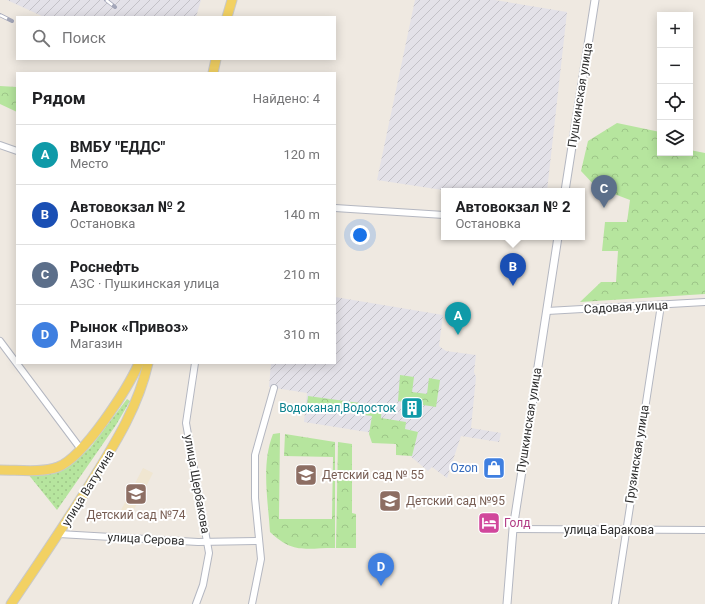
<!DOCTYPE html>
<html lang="ru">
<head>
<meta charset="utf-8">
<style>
	:root { --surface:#fff; --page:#f6f6f6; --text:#202124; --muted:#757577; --line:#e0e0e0; --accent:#2563eb }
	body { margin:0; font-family:Roboto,sans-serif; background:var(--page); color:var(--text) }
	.controls { position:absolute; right:12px; top:12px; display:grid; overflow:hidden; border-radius:0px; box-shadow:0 2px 10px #0003 }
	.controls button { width:36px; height:36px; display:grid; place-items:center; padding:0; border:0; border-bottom:1px solid var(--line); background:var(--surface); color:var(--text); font:20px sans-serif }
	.you { position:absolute; left:360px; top:235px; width:14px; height:14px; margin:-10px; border:3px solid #fff; border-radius:50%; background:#1a73e8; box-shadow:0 0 0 6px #1a73e833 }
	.badge { display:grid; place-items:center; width:26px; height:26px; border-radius:50%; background:var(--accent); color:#fff; font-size:13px; font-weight:700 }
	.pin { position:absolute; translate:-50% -33px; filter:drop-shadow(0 1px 2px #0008) }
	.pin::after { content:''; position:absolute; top:21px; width:14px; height:12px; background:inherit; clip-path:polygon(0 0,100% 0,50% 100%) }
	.popup { position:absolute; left:441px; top:188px; width:144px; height:52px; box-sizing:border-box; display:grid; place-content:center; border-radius:0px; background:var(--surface); filter:drop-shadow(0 1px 3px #0005); font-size:13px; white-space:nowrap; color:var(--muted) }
	.popup b { font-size:15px; color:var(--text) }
	.popup::after { content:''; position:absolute; left:50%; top:100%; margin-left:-8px; border:8px solid transparent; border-top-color:var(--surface) }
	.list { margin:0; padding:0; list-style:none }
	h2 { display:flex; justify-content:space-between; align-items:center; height:52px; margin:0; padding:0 16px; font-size:17px }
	h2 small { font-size:13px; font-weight:400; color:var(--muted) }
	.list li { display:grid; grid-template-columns:26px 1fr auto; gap:12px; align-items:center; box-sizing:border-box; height:60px; padding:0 16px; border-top:1px solid var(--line) }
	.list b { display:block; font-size:15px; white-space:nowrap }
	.list p { margin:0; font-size:13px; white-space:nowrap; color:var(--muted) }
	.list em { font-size:13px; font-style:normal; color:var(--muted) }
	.icon { flex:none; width:22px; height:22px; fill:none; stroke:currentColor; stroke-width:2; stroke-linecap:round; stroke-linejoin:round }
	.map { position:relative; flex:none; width:705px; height:604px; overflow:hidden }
	.search { position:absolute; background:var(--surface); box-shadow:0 2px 10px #0003; left:16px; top:16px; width:320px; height:44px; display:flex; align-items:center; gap:10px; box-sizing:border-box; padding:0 14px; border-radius:0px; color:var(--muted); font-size:15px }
	.panel { position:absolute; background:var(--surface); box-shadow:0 2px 10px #0003; left:16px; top:72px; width:320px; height:292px; border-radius:0px }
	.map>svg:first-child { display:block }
	.industrial { fill:url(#industrial-furrows) }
	.education { fill:#f0e6d1 }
	.grass { fill:url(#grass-dots) }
	.forest { fill:url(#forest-crowns) }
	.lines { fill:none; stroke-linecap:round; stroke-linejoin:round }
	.minor-casing { stroke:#b4b7c1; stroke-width:8 }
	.tertiary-casing { stroke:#b4b7c1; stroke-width:9 }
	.primary-casing { stroke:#c9c9c9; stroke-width:11 }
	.minor { stroke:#fff; stroke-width:6 }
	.tertiary { stroke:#fff; stroke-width:7 }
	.primary { stroke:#f2d163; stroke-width:9 }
	.rail-casing { stroke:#a3a6b8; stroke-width:4 }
	.rail { stroke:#fff; stroke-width:2.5; stroke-dasharray:8; stroke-linecap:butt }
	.labels { text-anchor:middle; stroke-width:4; stroke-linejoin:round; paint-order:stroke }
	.street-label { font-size:12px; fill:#2e2e2e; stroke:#fff }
	.culture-label { font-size:12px; fill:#0d838f; stroke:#fff; text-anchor:end }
	.shop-label { font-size:12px; fill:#366cbe; stroke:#fff; text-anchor:end }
	.education-label { font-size:12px; fill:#785e54; stroke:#fff; text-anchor:start }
	.hotel-label { font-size:12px; fill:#b23c85; stroke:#fff; text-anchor:start }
</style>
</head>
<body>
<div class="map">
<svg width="705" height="604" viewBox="0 0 705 604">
	<defs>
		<pattern id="industrial-furrows" width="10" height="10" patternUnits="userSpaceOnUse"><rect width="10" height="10" fill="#e3e1e8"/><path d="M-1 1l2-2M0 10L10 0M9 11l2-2" fill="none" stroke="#c3c1c7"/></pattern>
		<pattern id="grass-dots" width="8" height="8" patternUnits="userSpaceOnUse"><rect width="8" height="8" fill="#b6e59e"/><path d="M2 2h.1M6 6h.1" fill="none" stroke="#9dc588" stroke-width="1.8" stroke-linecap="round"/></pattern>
		<pattern id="forest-crowns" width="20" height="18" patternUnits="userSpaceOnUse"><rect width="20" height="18" fill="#b6e59e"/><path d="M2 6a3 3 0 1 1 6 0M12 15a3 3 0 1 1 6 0" fill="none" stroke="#9dc588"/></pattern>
	</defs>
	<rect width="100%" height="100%" fill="#efe9e1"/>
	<g class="industrial">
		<path d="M7,0h194l-5,17h-152z"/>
		<path d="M415,0h80l72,12 -20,179h-98l-72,-11z"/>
		<path d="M335,297l108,18 -4,31 7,5 30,4 -2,17 2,5 -5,51 30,5 -2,9 -38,-6 -14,42 -15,-11 -4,4 -19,-16 2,-16 -107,-17 3,-29 -38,-6 2,-24h64z"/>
	</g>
	<path class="education" d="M143,468l10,5 -24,46 -10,-5z"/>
	<path class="grass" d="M127,399l3,2 -14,24 -59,85 -29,-36 43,-10 19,-16z"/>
	<g class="forest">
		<path d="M0,86l17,1v25l-17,-8z"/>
		<path d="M617,123l43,9v21h30v-3l15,3v141l-125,8 21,-20h15l2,-31h-16l3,-29h22l3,-22 -34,-13 -15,-16 7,-30z"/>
		<path d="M400,375l14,2 -2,15 15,2 2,-16 11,2 -4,27 -38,-6z"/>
		<path d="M308,396l74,10 -1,12 25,4 -1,7 13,3 -6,24 -16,-1v-11l-24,-1 -3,-9 3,-18 -65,-9z"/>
		<path d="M280,433l-1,86h53l1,-62 -49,-1 1,-22 50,8v106c-30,0 -42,6 -65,-16 -2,-32 -9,-68 3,-98z"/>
		<path d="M338,442l14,2v69l4,1v34h-20z"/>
	</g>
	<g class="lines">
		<g class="minor-casing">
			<g id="minor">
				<path d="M0,145l17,6"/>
				<path d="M335,208l109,7"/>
				<path d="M547,311l158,-9"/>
				<path d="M0,341l80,107"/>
				<path d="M195,363l-9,60 23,130 -6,32 -7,19"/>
				<path d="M513,529l192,1"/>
				<path d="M59,534l139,8 60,-1"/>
				<path d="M252,604l9,-45 -6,-61v-43l19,-67"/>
				<path d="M615,604l46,-299"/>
			</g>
		</g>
		<g class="tertiary-casing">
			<g id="tertiary">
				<path d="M565,191l30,-191"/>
				<path d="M507,604l6,-75 45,-292"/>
			</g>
		</g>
		<g class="primary-casing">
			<g id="primary">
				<path d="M227,17l5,-17"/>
				<path d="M213,73l3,-14"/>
				<path d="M0,470c19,0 41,3 58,-3 26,-10 70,-79 81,-104"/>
				<path d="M11,604c27,-40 54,-79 79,-120 24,-39 48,-76 58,-121"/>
			</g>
		</g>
		<use href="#minor" class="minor"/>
		<use href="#tertiary" class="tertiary"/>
		<use href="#primary" class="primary"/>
		<g class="rail-casing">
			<g id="rail">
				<path d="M106,0l9,7"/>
				<path d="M0,15l12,6"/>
			</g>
		</g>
		<use href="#rail" class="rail"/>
	</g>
	<defs>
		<g id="building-square" transform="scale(1.15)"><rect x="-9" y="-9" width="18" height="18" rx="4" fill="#0f9aa8" stroke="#fff"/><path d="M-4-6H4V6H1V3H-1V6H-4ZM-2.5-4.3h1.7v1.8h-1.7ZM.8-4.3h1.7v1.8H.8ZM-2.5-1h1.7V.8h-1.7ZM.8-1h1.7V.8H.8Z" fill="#fff"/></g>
		<g id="shop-square" transform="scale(1.15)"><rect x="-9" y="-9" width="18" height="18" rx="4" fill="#3f7fe0" stroke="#fff"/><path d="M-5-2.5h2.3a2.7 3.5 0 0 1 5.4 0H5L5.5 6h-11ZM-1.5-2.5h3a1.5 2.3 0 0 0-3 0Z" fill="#fff"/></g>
		<g id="school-square" transform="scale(1.15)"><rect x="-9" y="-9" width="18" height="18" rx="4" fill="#8d6e63" stroke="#fff"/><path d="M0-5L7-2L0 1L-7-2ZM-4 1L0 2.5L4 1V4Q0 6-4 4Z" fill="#fff"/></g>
		<g id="hotel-square" transform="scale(1.15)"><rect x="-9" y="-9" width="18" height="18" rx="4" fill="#d1479c" stroke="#fff"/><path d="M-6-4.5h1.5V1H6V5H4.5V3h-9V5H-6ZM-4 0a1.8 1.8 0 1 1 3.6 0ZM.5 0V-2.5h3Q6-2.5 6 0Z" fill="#fff"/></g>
	</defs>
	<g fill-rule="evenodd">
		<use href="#building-square" x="412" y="408"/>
		<use href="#shop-square" x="494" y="468"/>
		<use href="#school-square" x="306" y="475"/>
		<use href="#school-square" x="136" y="494"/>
		<use href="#school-square" x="390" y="501"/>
		<use href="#hotel-square" x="489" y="523"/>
	</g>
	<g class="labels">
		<g class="street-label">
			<text transform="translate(580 95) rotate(-81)" y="4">Пушкинская улица</text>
			<text transform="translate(626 307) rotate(-3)" y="4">Садовая улица</text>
			<text transform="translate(529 420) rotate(-81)" y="4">Пушкинская улица</text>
			<text transform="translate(637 454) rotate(-81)" y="4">Грузинская улица</text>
			<text transform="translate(197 484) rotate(80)" y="4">улица Щербакова</text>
			<text transform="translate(88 488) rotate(-58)" y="4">улица Ватутина</text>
			<text x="609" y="534">улица Баракова</text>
			<text transform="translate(146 539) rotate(3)" y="4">улица Серова</text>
		</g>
		<g class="culture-label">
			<text x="396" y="412">Водоканал,Водосток</text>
		</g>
		<g class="shop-label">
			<text x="478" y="472">Ozon</text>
		</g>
		<g class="education-label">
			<text x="322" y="479">Детский сад № 55</text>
			<text x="406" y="505">Детский сад №95</text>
			<text x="136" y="519" text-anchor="middle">Детский сад №74</text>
		</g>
		<g class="hotel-label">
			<text x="504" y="527">Голд</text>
		</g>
	</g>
</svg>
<div class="controls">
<button>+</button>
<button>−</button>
<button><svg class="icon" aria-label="locate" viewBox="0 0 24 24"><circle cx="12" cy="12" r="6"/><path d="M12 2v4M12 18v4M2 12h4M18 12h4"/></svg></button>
<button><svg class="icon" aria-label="layers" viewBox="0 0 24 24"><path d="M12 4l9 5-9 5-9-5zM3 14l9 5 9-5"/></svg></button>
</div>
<div class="you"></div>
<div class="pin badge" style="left:458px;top:335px;background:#0f9aa8">A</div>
<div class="pin badge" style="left:513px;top:286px;background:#1a4fb4">B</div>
<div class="popup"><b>Автовокзал № 2</b>Остановка</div>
<div class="pin badge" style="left:604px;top:208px;background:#5c6f8a">C</div>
<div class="pin badge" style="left:381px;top:586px;background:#3f7fe0">D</div>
<div class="search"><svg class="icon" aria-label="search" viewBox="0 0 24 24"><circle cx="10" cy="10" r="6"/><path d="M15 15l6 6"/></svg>Поиск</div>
<section class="panel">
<h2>Рядом<small>Найдено: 4</small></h2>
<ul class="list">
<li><span class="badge" style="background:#0f9aa8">A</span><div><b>ВМБУ &quot;ЕДДС&quot;</b><p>Место</p></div><em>120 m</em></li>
<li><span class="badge" style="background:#1a4fb4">B</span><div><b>Автовокзал № 2</b><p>Остановка</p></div><em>140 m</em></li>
<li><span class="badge" style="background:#5c6f8a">C</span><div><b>Роснефть</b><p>АЗС · Пушкинская улица</p></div><em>210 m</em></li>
<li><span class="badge" style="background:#3f7fe0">D</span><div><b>Рынок «Привоз»</b><p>Магазин</p></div><em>310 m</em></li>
</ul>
</section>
</div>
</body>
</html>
